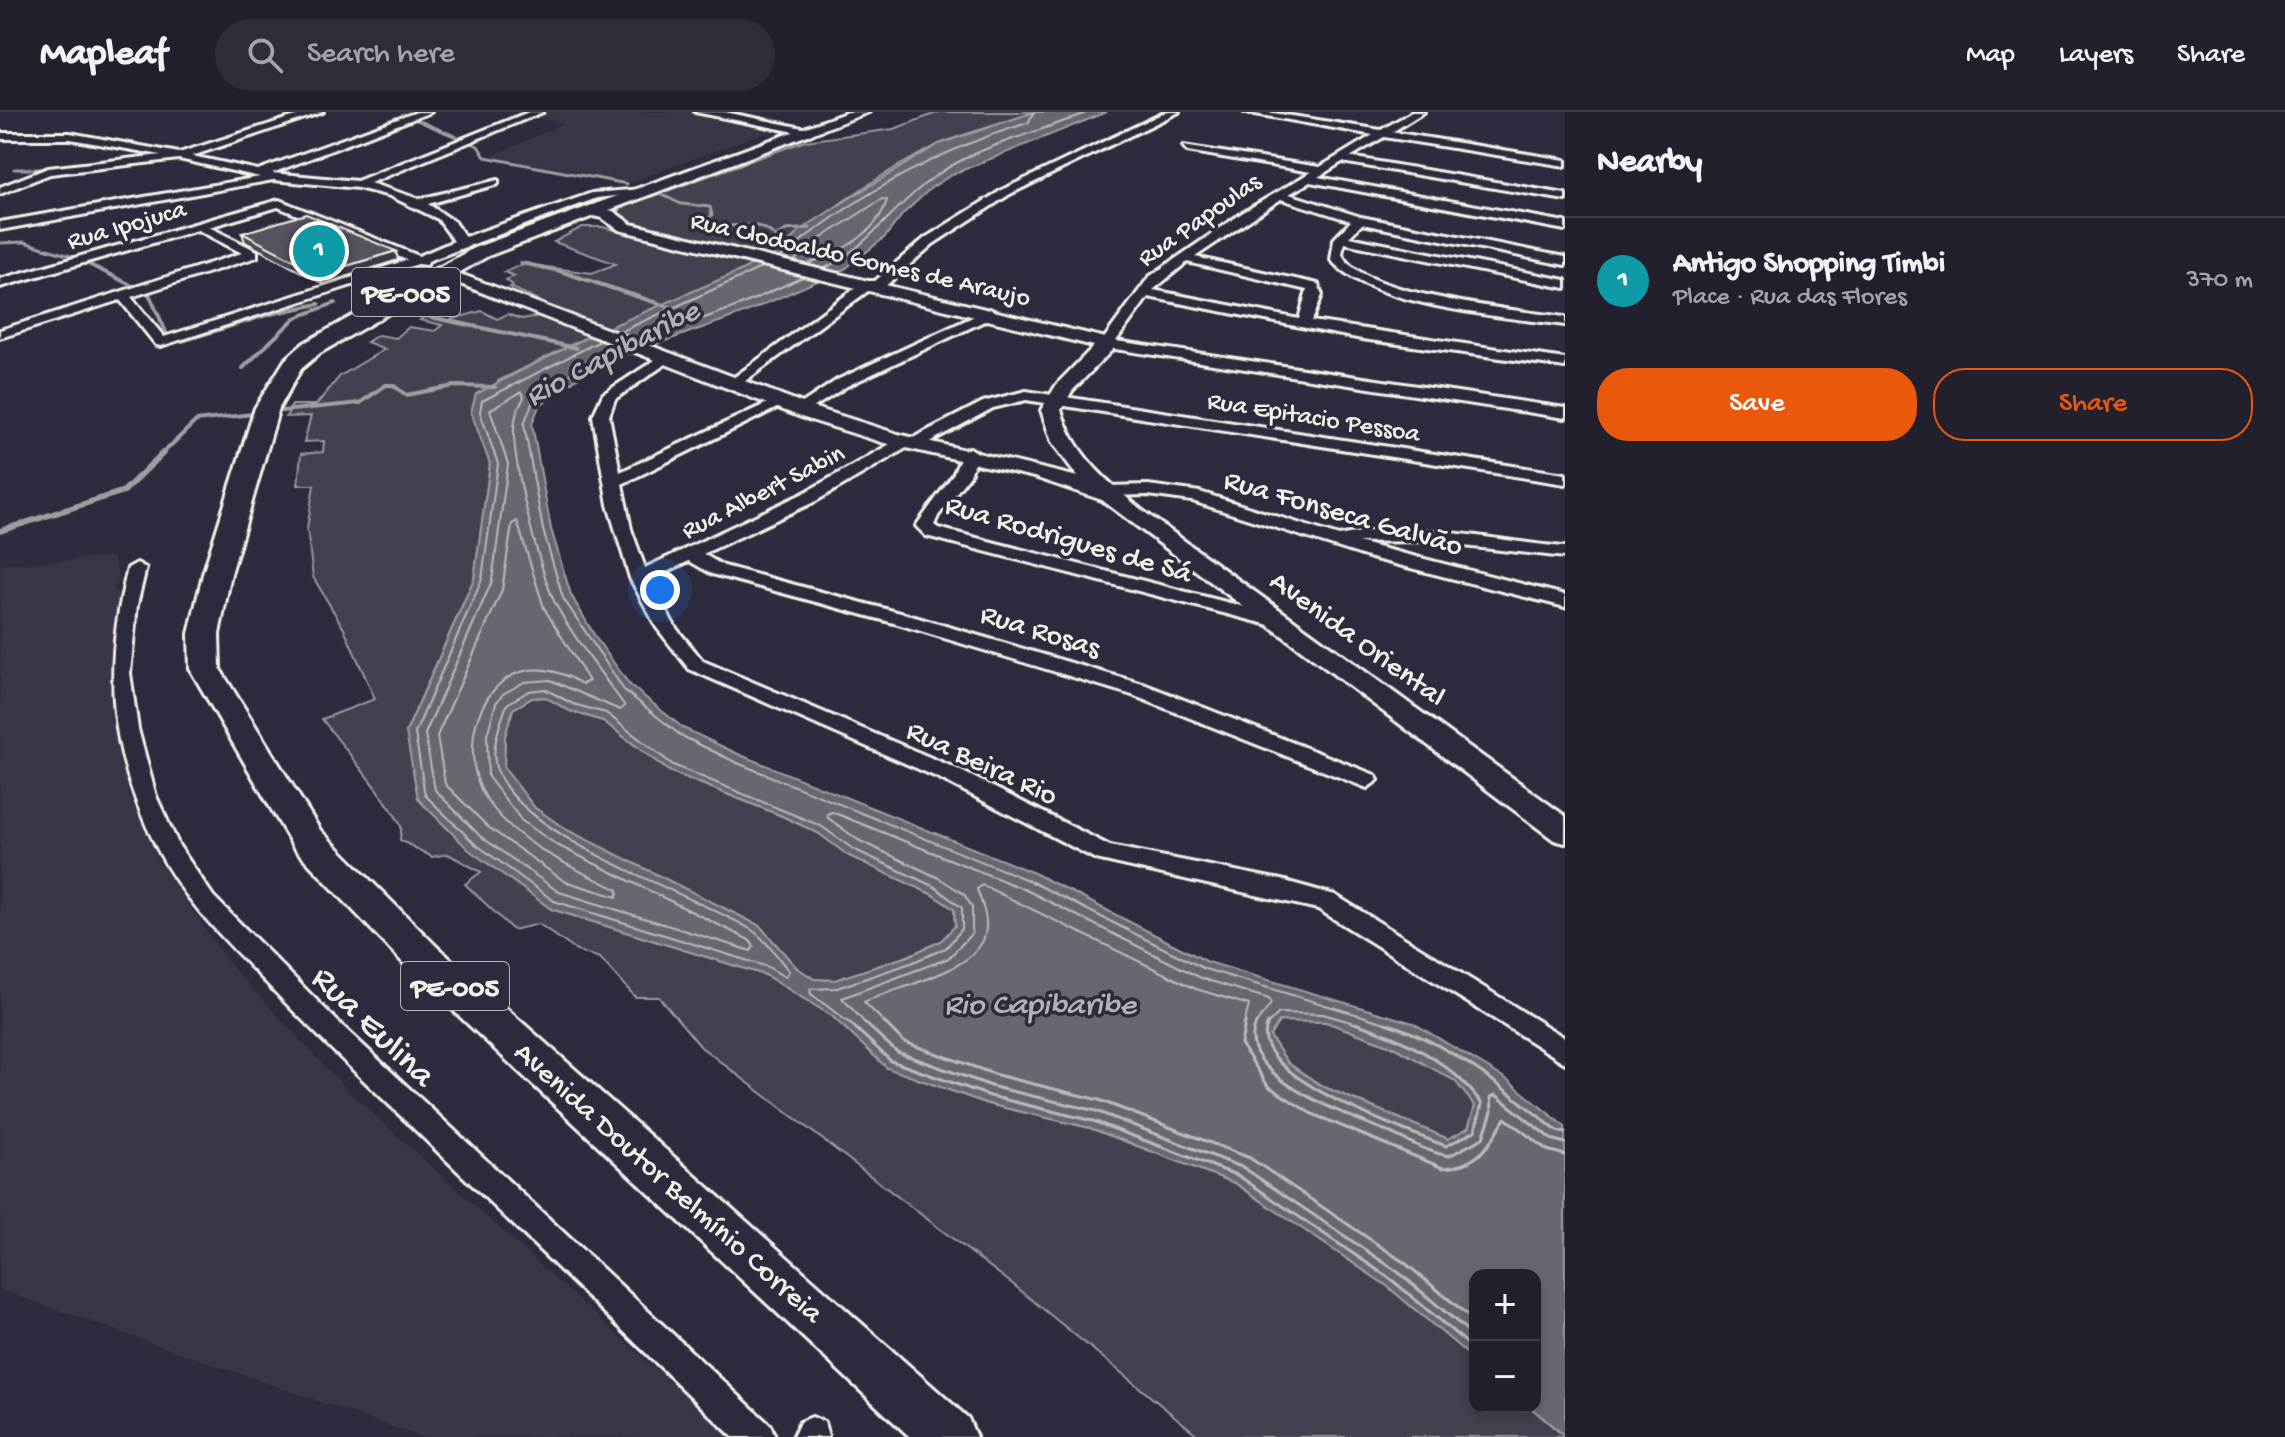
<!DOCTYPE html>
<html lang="en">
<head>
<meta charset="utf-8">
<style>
	:root { --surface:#23202e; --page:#2f2d3a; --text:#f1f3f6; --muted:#a3a3aa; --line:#403e4a; --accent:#ea580c }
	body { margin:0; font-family:"Gochi Hand",sans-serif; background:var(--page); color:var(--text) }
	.controls { position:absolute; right:24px; bottom:24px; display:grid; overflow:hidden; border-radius:16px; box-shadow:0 4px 12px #0003 }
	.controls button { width:72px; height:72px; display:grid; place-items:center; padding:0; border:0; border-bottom:2px solid var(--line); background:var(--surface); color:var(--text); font:40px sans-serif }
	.you { position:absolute; left:660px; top:478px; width:28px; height:28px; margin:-20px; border:6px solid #fff; border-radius:50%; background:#1a73e8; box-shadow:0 0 0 12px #1a73e833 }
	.badge { display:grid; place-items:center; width:52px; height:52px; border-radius:50%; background:var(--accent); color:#fff; font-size:26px; font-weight:700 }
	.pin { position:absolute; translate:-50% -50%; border:4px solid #fff; box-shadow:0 2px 8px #0006 }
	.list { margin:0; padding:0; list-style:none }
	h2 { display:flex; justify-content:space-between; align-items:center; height:104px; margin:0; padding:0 32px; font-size:34px }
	h2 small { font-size:26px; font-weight:400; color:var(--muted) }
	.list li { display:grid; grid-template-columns:52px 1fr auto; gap:24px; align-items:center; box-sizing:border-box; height:128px; padding:0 32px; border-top:2px solid var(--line) }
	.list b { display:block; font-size:30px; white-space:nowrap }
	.list p { margin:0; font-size:26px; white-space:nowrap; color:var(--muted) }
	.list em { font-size:26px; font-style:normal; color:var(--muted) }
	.actions { display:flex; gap:16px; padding:24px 32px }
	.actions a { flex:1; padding:18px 0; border:2px solid var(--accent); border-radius:32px; text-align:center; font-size:28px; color:var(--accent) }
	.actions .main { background:var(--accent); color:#fff }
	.icon { flex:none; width:44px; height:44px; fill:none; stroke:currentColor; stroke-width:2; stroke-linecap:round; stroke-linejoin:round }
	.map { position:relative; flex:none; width:1565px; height:1325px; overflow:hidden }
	header { display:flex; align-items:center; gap:48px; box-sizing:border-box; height:112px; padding:0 40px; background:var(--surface); border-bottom:2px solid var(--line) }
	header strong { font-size:38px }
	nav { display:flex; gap:44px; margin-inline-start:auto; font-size:28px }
	.search { width:560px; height:72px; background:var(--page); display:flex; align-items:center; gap:20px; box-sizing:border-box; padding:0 28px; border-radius:44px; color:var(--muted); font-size:30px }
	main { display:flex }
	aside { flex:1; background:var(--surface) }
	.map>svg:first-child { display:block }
	.built { fill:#3b3647 }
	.green { fill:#454050; stroke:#9c989c; stroke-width:2 }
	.water { fill:#6a6670; stroke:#a19ea0; stroke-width:2; fill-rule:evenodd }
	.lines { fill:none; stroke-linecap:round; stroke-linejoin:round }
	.shore-far1 { stroke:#bdb9b8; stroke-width:2 }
	.shore { stroke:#bdb9b8; stroke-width:3 }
	.stream-far2 { stroke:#a19ea0; stroke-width:3 }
	.stream-far1 { stroke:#a19ea0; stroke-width:4 }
	.stream { stroke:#a19ea0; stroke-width:6 }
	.street-casing { stroke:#f4f1e8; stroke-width:6 }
	.secondary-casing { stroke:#f4f1e8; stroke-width:6 }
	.primary-casing { stroke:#f4f1e8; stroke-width:6 }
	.street { fill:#2f2a3d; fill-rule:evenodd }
	.secondary { fill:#2f2a3d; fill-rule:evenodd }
	.primary { fill:#2f2a3d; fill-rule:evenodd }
	.wall { fill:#4a4752; stroke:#f4f1e8; stroke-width:2 }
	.shaded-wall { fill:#3c3942; stroke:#f4f1e8; stroke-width:2 }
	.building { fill:#56525f; stroke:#f4f1e8; stroke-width:2 }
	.labels { text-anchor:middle; stroke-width:7; stroke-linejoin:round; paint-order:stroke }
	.far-street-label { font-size:26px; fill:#f4f1e8; stroke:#2f2a3d }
	.shield { fill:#2f2a3d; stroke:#b9b5b5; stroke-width:2 }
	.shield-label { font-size:28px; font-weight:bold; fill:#f4f1e8 }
	.street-label { font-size:30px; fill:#f4f1e8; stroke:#2f2a3d }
	.water-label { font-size:32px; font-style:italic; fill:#b6b2b2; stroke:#2f2a3d }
	.near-street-label { font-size:36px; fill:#f4f1e8; stroke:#2f2a3d }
</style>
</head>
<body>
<header>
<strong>Mapleaf</strong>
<div class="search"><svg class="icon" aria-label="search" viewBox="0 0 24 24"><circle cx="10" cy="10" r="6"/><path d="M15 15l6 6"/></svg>Search here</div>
<nav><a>Map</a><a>Layers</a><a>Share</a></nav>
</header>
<main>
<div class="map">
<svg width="1565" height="1325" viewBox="0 0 1565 1325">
	<rect width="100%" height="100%" fill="#2f2a3d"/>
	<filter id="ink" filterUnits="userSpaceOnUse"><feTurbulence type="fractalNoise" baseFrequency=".0125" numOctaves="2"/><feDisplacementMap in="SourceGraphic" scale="16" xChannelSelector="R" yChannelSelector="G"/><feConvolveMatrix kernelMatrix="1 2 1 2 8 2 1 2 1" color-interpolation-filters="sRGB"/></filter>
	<g filter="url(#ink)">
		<g class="built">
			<path d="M546,0h148l86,15 -151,56 -137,-27 71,-32 -28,-8z"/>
			<path d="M113,445l8,24 -8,8 10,9 -12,76 17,120 33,72 70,100 118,126 322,291 68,54h-318l-421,-147v-725z"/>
		</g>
		<g class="green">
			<path d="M939,0h95c-32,14 -68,19 -98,34 -53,26 -103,61 -148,97 -47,38 -132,65 -188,89l-65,-27 3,-5 -28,-13 3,-2 -7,-5 9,-4 -11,-4 19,-8 69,9 24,-9 -62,-22 28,-15h20l125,30 10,-6 -113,-27 -8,-5 4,-11 185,-67 89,-12z"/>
			<path d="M482,199l15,8 11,-5 13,5 19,-3 49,20 -91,45 -16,57 8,26 -16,115 -68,153 145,177 214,66 67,41 55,52 101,36 102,24 145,55 152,103 88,74v47h55l35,30h-365l-185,-151 -314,-239 -42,-50h-24l-35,-39 -23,-7 -38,-27 -26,6 -48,-46 16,-12 -33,-18 -16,3 -32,-17c0,-5 2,-9 1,-13 -3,-15 -66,-90 -79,-108l53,-20 -31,-70 -31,-52 -6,-48 7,-44h-16l3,-31 22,-2 1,-11 -20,1 7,-26 -25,1 6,-12h24l24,-29 45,-27 -18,-7 11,-7 18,3 13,-11 26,4 7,-6 -22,-5 7,-5 18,6z"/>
			<path d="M545,585l25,14 33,10 66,50 113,45 36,17 31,23 82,38 23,15 1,17 -14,15 -33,15 -73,24 -21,-1 -18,-12 -36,-41 -193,-96 -32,-22 -31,-40 1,-32 8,-27 19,-11z"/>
			<path d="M1279,909l47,1 68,25 61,34 20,25 -7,22 -19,11 -127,-53 -34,-23 -18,-27z"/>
		</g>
		<path class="water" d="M1034,0h73l-154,62 -22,14 -28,26 -18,23 -40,32 -101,44 -121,43 -43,20 -41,30 -7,18 19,105 20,66 25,43 33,46 54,44 55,26 296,119 174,89 205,61 95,57 57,47v309l-35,-29h5v-132h-60v85l-88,-74 -152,-103 -145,-55 -102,-24 -101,-36 -55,-52 -67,-41 -214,-66 -82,-59 -51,-51 -12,-67 68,-153 16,-115 -19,-52 5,-18 113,-58 153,-66 46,-27 12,-13 50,-32 89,-54zM545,585l25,14 33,10 66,50 113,45 36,17 31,23 82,38 23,15 1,17 -14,15 -33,15 -73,24 -21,-1 -18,-12 -36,-41 -193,-96 -32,-22 -31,-40 1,-32 8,-27 19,-11zM1279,909l47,1 68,25 61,34 20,25 -7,22 -20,11 -126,-53 -34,-23 -18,-27z"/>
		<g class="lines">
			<g class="shore-far1">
				<path d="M779,146c74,-60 157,-108 249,-135l6,-11"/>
				<path d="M794,149l18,-17 70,-45 5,1c-11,36 -47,52 -80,64"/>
				<path d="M825,156c45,-22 69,-63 109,-91 45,-33 103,-43 154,-65"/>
				<path d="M620,220l143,-65"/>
				<path d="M642,228l99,-35 62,-28"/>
				<path d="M600,229l-118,60 -2,11 18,52 -16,115 -67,154 10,62 49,48 80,58 214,66 17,10 4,-6c-11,-13 -23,-32 -37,-41 -63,-38 -230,-91 -255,-160 -8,-20 4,-48 10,-66l22,-13 16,-2 28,15 33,9 67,52 148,61 32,23 82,38 27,21v21l-16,19 -35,15 -74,25 -27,1 1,5 41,31"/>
				<path d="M620,236l-65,34 -22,19 -9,23 19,106 20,68 61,92 56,45 55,27 295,119 175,88 187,56"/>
				<path d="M521,280l3,5c-3,7 -8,15 -9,23 -7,29 26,157 41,185 20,36 45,68 69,101l-5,4 -70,-30 -26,2 -21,12 -7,9 -9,32 1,42 34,44 35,24 192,95 5,6 -3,5 -192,-59 -79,-56 -45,-46 -10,-56 67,-153 16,-117 -18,-54z"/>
				<path d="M517,409l27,87 45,73 -7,3c-86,-54 -135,55 -95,116 30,44 85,67 131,90l-1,7 -53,-16 -76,-54 -43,-43 -8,-48 65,-146 10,-66z"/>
				<path d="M867,913l-25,-27 107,-40 23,-25v-26l-8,-13 -25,-16 -81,-38 -30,-22 -1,-4 5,-2 194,78 175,88 68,21 2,5 -16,21"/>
				<path d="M887,913l-23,-23c32,-15 107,-29 120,-64 6,-17 -2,-34 -7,-49l5,-4 214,104 53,16 -5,20"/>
				<path d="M1267,913l12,-12 44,1 38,11"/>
			</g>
			<g class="shore">
				<path d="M850,911l41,38 99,35 103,25 146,55 153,104 83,70"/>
				<path d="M865,911l32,29 97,35 102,24 148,57 154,104 77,65"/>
				<path d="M885,911l19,19 93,33 102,25 151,58 155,105 70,58"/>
				<path d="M1245,911l-4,21 27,42 42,27 133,55c35,-2 46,-22 62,-50l42,32 18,5"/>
				<path d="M1256,911c-24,53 95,93 130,108 21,9 40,21 63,25l34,-18 9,-27 -1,-14 5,-2 55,44 14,4"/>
				<path d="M1268,911c-26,52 142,109 178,123l29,-15 7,-27c-31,-43 -78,-65 -127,-81"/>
				<path d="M1385,911c64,19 121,67 172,108l8,2"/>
			</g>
			<g class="stream-far2">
				<path d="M417,8l42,18"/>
				<path d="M469,30l9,4 7,11 142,27"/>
				<path d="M14,57h28"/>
				<path d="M658,81l23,11 29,3 2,8 -8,8c24,11 48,-10 72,14l10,-7 24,-2"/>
				<path d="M0,131l24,-1 50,15"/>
				<path d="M467,135l5,1"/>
				<path d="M82,149l3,2"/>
			</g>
			<g class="stream-far1">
				<path d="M82,149l53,26"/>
				<path d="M521,151l39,8 112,37"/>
				<path d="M149,182l17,38"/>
				<path d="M398,198l178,38"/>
				<path d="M182,229l88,-27 49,-10"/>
				<path d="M243,256l52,-50 40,-15"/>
				<path d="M272,300l88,-9 26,-18h7l13,10 48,-9 41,1"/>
				<path d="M161,343l35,-34 64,-8"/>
			</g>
			<path class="stream" d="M0,419l124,-40 39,-38"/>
			<g class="street-casing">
				<g id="street">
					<path d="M308,0h15l-131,44 66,14 159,-58h14l-159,61 85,8 172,-69h14l-173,71 49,16 79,-19v4l-70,20 27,18 10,15 127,-44 51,-4 6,3 -52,6 -169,63 -1,4 -9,-1 -257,82 -5,-1 -36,-45 -120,38v-8l242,-77 -44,-23 -198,57v-8l279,-79 140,56 35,-15 -16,-22 -48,-23 -32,-8 -85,-8 -273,50v-8l260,-45 -81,-18 -129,15 -50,20v-7l48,-19 113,-13 -91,-16h-70v-6h70l109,20zM278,95l129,53 -243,77 -33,-40 126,-40v-6l-48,-24z"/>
					<path d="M1166,0h13l-169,82 -77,50 -51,45 -10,-1 -135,99 -12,-3 140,-103h10l50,-43 77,-48z"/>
					<path d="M1244,0h23l114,18 31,-18h12l-32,20 173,28v6l-181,-29 -34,20 215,37v6l-223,-38 -24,15 247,45v8l-255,-48 -21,12 72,23 204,40v8l-203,-41 -13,13 216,43v8l-221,-45 -2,11c16,41 180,57 223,63v8c-60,-8 -195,-19 -234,-65l3,-21 17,-18 -70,-22 -86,58 123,27 4,11 -10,26 253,38v8l-203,-28 -214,-42 -32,44 449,67v10l-463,-71 -2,-3 49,-67 93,-64 69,-41 -124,-21 -4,-5 137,21 53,-32zM1187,150l120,28 -8,29 -146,-29z"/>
					<path d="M990,197l7,4 -2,3 -148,70 -42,27 -13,-3 45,-30z"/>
					<path d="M658,246l12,3 -55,38 -6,17 11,56 156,-73 13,3 -167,82 9,45 14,39 159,-75 95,-54h12l72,-37 43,-11 539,83v10l-539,-84 -33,8 -73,39h-12l-92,54 -113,53 21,12 184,49 238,70 229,90 3,5 -11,8 -235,-93 -238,-72 -182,-49 -23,-13 -39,19 25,47 28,34 252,107 155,78 171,34 54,15 230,143v25l-247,-154 -222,-50 -157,-81 -250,-109 -32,-41 -27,-50 -22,-73 -15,-89 10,-22z"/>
					<path d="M970,336l8,5 -8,22 -32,41 -4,9 4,3 350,90 3,4 -10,6 -355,-92 -10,-10 37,-51 11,-25z"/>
					<path d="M1148,373l52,7 139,44c74,-17 152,5 226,11v10l-148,-16 -59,1 207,53v12l-194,-49 -179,-57 -44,-6 -42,1 -8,-5 8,-5z"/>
					<path d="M137,451l9,5 -9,37 -7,68 8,56 18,67 23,50 34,50 124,125 433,404 5,12h-42c-119,-115 -238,-230 -357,-345 -41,-39 -81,-79 -120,-120 -37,-38 -74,-75 -98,-122 -49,-96 -56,-179 -30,-282z"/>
					<path d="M812,1305l12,5 4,15h-35l7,-15z"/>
				</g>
			</g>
			<g class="secondary-casing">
				<g id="secondary">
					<path d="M695,0h30l92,19 -7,4z"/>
					<path d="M590,94l23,5 18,13 483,116v8l-42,43 -11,19c13,45 47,72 82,101l422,305v27l-11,-3 -452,-340 -68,-23 -150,-34 -83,-26 -369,-144 3,-4h12l369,139 82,26 180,43 -26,-35 -11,-32 16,-26 37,-38 -475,-116 -17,-12 -18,-4v-6z"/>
				</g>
			</g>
			<g class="primary-casing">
				<path id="primary" d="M848,0h21l-381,144 -168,97 -19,16 -22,39 -48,166 -12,60 1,35 100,161 117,117 531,471 8,19h-66l-501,-468 -115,-121 -104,-179 -1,-35 14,-60 52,-166 30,-48 19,-17 170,-95z"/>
			</g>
			<use href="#street" class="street"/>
			<use href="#secondary" class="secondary"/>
			<use href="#primary" class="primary"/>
		</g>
		<path class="wall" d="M242,121l156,27 -75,24 -78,-42z"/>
		<path class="shaded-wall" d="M396,139l2,9 -75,24 -3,-10z"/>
		<path class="building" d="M306,102l90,37 -76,23 -78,-41z"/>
	</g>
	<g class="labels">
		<g class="far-street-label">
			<text transform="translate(1198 106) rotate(-35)" y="9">Rua Papoulas</text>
			<text transform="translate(126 111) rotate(-16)" y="9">Rua Ipojuca</text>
			<text transform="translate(861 145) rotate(13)" y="9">Rua Clodoaldo Gomes de Araujo</text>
			<text transform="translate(1314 303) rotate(9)" y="9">Rua Epitacio Pessoa</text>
			<text transform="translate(762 378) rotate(-27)" y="9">Rua Albert Sabin</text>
		</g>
		<g class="shield">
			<rect x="352" y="156" width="108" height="48" rx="6"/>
			<rect x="401" y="850" width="108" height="48" rx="6"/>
		</g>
		<g class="shield-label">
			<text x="406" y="190">PE-005</text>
			<text x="455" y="884">PE-005</text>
		</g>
		<g class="street-label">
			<text transform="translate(1344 399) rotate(16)" y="10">Rua Fonseca Galvão</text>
			<text transform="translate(1069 425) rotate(16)" y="10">Rua Rodrigues de Sá</text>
			<text transform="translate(1041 517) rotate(17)" y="10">Rua Rosas</text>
			<text transform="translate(1359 525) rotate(36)" y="10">Avenida Oriental</text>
			<text transform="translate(983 649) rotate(25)" y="10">Rua Beira Rio</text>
			<text transform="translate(670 1069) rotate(42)" y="10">Avenida Doutor Belmínio Correia</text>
		</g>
		<g class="water-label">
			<text transform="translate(611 239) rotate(-28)" y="11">Rio Capibaribe</text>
			<text x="1040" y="901">Rio Capibaribe</text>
		</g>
		<g class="near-street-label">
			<text transform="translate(376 912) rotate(44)" y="13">Rua Eulina</text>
		</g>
	</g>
</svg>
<div class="controls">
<button>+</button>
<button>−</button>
</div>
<div class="you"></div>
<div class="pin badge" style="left:319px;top:139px;background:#0f9aa8">1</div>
</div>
<aside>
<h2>Nearby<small></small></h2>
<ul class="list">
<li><span class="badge" style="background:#0f9aa8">1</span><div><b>Antigo Shopping Timbi</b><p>Place · Rua das Flores</p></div><em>370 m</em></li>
</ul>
<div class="actions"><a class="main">Save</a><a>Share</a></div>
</aside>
</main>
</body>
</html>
